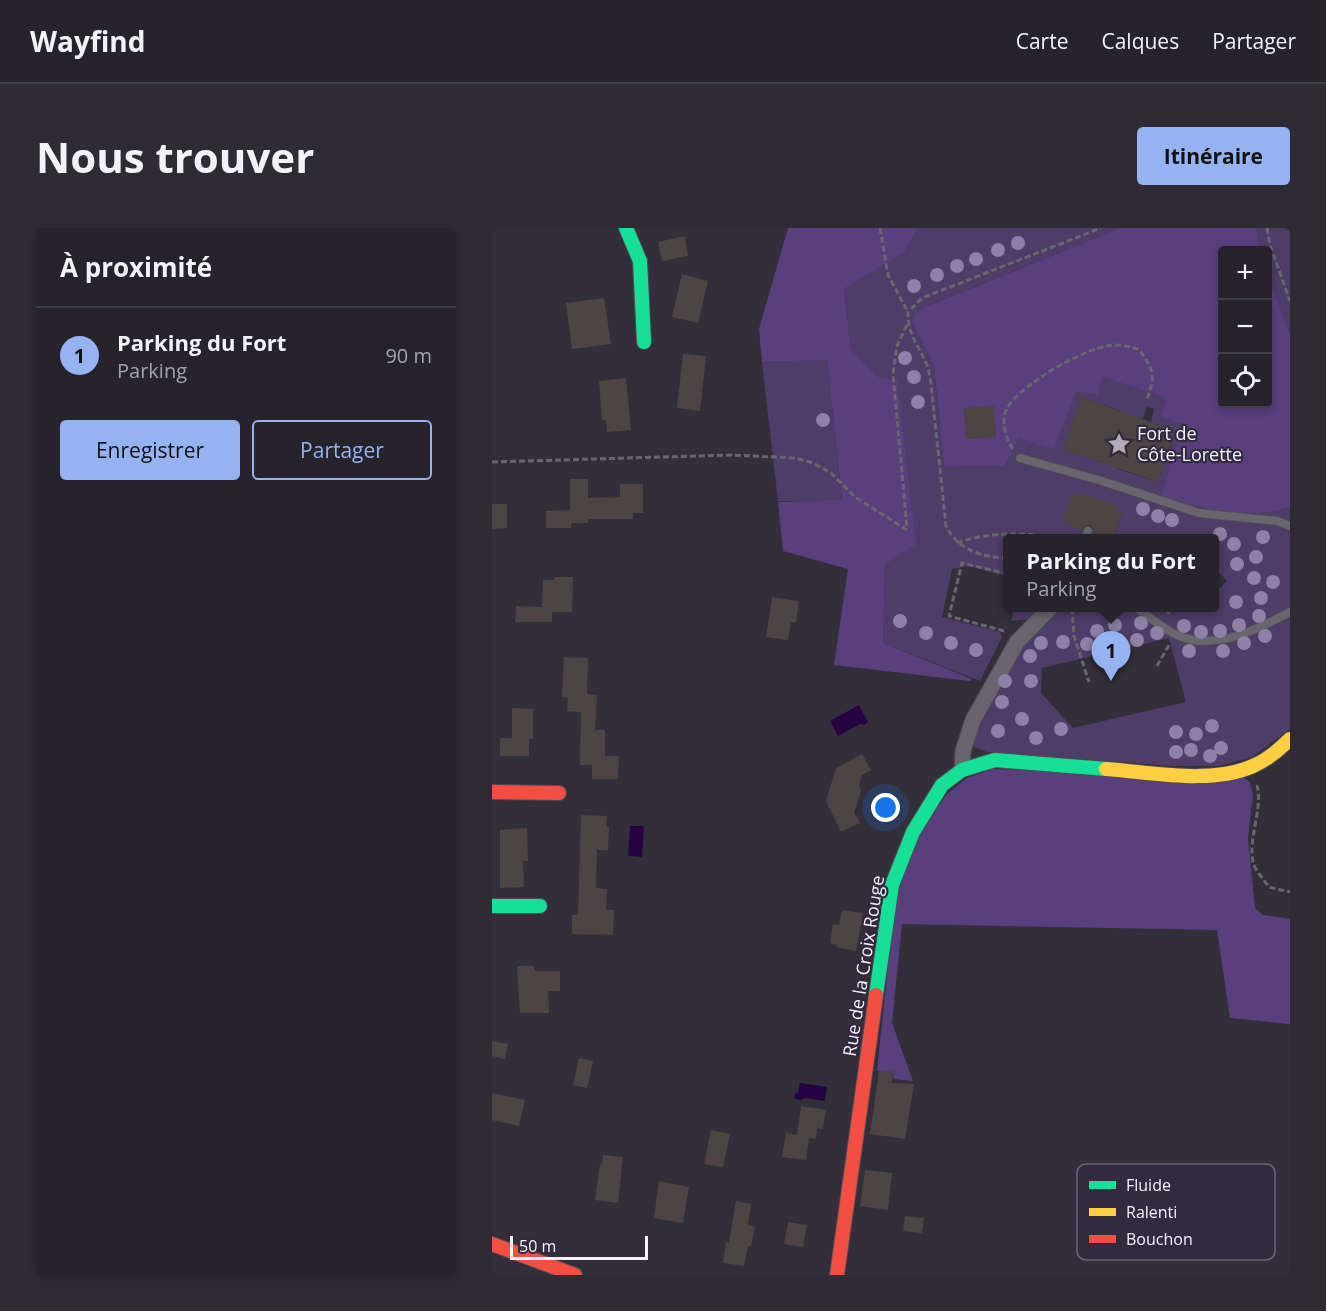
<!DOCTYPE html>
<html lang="fr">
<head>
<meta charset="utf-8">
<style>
	:root { --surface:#26232c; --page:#2e2b34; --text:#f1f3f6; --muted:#a4a4a9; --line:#424048; --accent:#95b2f1 }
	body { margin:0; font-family:"Open Sans",sans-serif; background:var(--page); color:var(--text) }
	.controls { position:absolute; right:18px; top:18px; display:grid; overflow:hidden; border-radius:6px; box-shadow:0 3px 9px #0003 }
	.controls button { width:54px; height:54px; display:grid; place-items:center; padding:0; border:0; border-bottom:2px solid var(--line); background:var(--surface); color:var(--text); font:30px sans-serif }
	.scale { position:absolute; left:18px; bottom:15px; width:138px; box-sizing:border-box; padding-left:6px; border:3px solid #f5f1fd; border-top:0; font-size:16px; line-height:21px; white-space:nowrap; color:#f5f1fd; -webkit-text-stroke:4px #322a3f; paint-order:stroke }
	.you { position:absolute; left:394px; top:580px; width:21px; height:21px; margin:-15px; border:4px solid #fff; border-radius:50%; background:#1a73e8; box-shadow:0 0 0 9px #1a73e833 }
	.badge { display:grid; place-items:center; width:39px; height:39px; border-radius:50%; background:var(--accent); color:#111; font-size:20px; font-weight:700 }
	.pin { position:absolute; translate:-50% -50px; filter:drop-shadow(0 2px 3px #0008) }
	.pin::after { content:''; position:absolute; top:32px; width:21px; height:18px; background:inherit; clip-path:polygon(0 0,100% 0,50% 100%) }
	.popup { position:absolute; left:511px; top:306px; width:216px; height:78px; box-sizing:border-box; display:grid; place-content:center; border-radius:6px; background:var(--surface); filter:drop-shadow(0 2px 4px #0005); font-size:20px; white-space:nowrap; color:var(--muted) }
	.popup b { font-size:22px; color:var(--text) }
	.popup::after { content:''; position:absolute; left:50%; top:100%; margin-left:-12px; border:12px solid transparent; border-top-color:var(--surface) }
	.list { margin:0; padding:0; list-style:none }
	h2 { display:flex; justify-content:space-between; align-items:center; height:78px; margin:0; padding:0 24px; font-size:26px }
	h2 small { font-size:20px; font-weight:400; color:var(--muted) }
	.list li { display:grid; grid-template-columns:39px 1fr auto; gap:18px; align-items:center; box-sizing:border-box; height:96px; padding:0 24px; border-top:2px solid var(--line) }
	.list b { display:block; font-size:22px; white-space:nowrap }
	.list p { margin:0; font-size:20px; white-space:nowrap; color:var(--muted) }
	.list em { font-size:20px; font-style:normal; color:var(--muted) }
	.actions { display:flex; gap:12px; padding:18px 24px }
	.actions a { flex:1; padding:14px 0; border:2px solid var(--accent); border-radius:6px; text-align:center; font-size:21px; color:var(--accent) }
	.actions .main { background:var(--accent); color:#111 }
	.icon { flex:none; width:33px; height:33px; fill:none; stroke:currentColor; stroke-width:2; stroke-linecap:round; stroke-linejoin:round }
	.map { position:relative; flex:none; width:798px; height:1047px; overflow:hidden; border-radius:6px }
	header { display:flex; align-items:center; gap:36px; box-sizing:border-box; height:84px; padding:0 30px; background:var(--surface); border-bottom:2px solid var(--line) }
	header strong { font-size:28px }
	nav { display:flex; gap:33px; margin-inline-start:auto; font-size:21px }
	.intro { display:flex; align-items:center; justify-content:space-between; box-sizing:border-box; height:144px; padding:0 36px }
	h1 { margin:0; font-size:42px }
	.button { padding:15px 27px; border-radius:6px; background:var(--accent); color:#111; font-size:21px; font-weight:700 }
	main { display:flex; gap:36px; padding:0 36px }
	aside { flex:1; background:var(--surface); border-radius:6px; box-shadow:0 3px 9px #0003 }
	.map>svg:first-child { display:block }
	.green { fill:#4e3d68; fill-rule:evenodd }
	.forest { fill:#593f7d; fill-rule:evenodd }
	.water { fill:#260443 }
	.building { fill:#4d4544 }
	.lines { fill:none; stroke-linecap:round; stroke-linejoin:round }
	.lane-casing { stroke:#4f4b55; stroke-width:10 }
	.street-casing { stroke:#4f4b55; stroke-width:17 }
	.fast-casing { stroke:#4f4b55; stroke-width:16 }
	.slow-casing { stroke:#4f4b55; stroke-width:16 }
	.jam-casing { stroke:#4f4b55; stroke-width:16 }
	.path { stroke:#69666e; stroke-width:3; stroke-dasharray:6 3; stroke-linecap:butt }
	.lane { stroke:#68656e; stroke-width:8 }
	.street { stroke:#68656e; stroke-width:15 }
	.fast { stroke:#16e098; stroke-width:14 }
	.slow { stroke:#ffcf43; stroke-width:14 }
	.jam { stroke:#f24e42; stroke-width:14 }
	.tree { fill:#8e80a6 }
	.labels { text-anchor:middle; stroke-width:4.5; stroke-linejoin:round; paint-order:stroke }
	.poi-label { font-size:18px; fill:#f5f1fd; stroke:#322a3f; text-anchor:start }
	.street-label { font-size:18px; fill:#f5f1fd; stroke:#322a3f }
	.key { fill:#322a3f; stroke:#6c6678; stroke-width:1.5 }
	.key-label { font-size:16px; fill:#f5f1fd }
</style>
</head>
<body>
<header>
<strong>Wayfind</strong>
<nav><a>Carte</a><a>Calques</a><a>Partager</a></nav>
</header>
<div class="intro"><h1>Nous trouver</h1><a class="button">Itinéraire</a></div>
<main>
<aside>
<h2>À proximité<small></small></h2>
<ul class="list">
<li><span class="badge">1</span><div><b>Parking du Fort</b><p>Parking</p></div><em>90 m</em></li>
</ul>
<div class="actions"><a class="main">Enregistrer</a><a>Partager</a></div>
</aside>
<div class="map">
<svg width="798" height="1047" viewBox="0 0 798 1047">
	<rect width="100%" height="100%" fill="#332f3a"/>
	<g class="green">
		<path d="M426,0h202l-192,78 -15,18 21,42 10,101 61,-1 14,-28 57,-48 26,-13 66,21 15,26 13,83c30,4 65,11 94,0v222l-38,28 -33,9h-46l-186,-14 -13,-5 -2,-4 18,-42 42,-82 -21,2 3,-13h200l1,-22 3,4 9,-9 -7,-8 -5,5 -1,-40h-101l10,-27 -42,-18 -1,3 -7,-2 -10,27 6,2v3l24,6v2l19,4h-104l-1,38 -39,-10 -16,3 -10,48 58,15 2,5 -22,44 -97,-38 2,-78 31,-22 -5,-32 -33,-134 -27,-28 -7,-60 60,-36zM589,169l40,14 15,9 1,-3 6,2 4,-13 7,3 -3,13 25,9 -18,51 -40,-13 14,-39 -16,-6 -14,39 -39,-14zM677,410l17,64 -113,26 -32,-35 1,-25z"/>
		<path d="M764,0h34v106l-22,-58v-26h-8z"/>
		<path d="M335,132l15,141h-64l-16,-139z"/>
	</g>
	<g class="forest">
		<path d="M296,0h130l-14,25 -60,36 7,60 27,28 19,3 19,164 -31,21 -2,78 89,36 -2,2 -136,-16 14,-96 -65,-18 -5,-49 64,-2 -15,-140 -65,2 -3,-33z"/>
		<path d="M628,0h136l4,22h-38v154h46v-128l22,58v173c-38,14 -92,1 -129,-10l22,-73 -22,-8 6,-18 -65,-21 -4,18 -22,-4 -22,58 -35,-11 -14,28 -61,1 -10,-101 -21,-42c-1,-11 6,-13 15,-18zM501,178l3,30 -29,3 -3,-30z"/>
		<path d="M501,541l251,9 6,4 3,13 -5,43 7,70 8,7 27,4v105l-60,-6 -13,-88 -315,-6 -10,99 21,58 -19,-2 -1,-8h-16l18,-171 21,-61 31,-45 20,-16z"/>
	</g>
	<g class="water">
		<path d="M367,477l9,17 -4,3 -4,-1 -22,12 -8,-15z"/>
		<path d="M138,598h14l-2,31 -14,-1z"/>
		<path d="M308,855l27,4 -2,14 -20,-3 -4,2 -7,-1 1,-5 3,-2z"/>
	</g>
	<g class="building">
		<path d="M193,8l3,20 -26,5 -4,-19z"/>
		<path d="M190,46l26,7 -10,42 -26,-6z"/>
		<path d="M112,70l7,46 -39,5 -6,-46z"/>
		<path d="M191,126l23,2 -6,55 -23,-3z"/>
		<path d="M134,150l5,52 -24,2 -1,-12h-4l-3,-39z"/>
		<path d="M589,169l95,34 -18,51 -95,-33z"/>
		<path d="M502,178l2,31 -29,2 -3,-31z"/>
		<path d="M78,251h18v19l32,-1v-13h23v29h-10v6h-45v4h-17v5h-25v-17l24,-1z"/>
		<path d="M580,265l8,3 1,-3 36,12 -1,3 7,3 -10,27 -20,-4v-6l-3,-3 -5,1 -3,4 -13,-4v-3l-7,-2z"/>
		<path d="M0,276h15v24l-15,1z"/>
		<path d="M63,349h18l-1,35h-20v10h-37l1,-16 26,1 1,-27h11z"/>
		<path d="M280,369l27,4 -3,21h-5l-3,18 -22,-3z"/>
		<path d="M72,429l24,1 -1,36 10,1 -2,35h10v26h14l-1,23h-26v-14h-12l1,-53 -14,-1 1,-13 -6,-1z"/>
		<path d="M20,480l21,1v30h-4v17h-29v-18h12z"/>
		<path d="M370,526l9,16 -9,5 -3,10 2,6 -7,22 6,10 -19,9 -15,-31 10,-33z"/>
		<path d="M89,587l26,1 -1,11h3l-1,23h-11l-1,38 11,1 -1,21h8l-1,25 -41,-1v-19h6z"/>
		<path d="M35,600l1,33h-5l1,26 -24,1v-58z"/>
		<path d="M350,682l21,3 -7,38 -20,-4 1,-2 -7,-2 3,-19 6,1z"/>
		<path d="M25,738h17v5h26v20h-12l1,22h-29z"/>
		<path d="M0,813l16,3 -3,15 -13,-3z"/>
		<path d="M87,830l14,3 -6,27 -14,-3z"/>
		<path d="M387,843h14l-1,12 22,1 -9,55 -35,-5z"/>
		<path d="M0,865l33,7 -6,26 -27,-6z"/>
		<path d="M309,878l25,4 -3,19 -6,-1 -1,11 -12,-2 5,1 -3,22 -24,-3 4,-24 11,2z"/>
		<path d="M219,902l19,4 -7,33 -19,-3z"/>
		<path d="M111,927l20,2 -5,46 -23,-3 5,-36 2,1z"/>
		<path d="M373,942l27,3 -4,37 -28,-4z"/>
		<path d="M167,953l30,6 -6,36 -29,-5z"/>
		<path d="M244,973l15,3 -3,21 7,2 -4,19h-3l-4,20 -21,-3 3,-21 3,1z"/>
		<path d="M413,988l19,2 -2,15 -19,-2z"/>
		<path d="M296,994l19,3 -4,22 -19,-3z"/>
	</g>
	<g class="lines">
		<g class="lane-casing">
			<g id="lane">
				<path d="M528,230l82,23 97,32 78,8 13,5"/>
				<path d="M593,310l3,-7"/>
				<path d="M645,380c13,9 27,22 42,28 37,15 79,-7 111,-24"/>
			</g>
		</g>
		<g class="street-casing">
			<path id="street" d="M470,542l1,-19 10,-31 44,-78 33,-34"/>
		</g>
		<g class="fast-casing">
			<g id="fast">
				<path d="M134,0l14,33 4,81"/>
				<path d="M0,678h48"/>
				<path d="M384,767l16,-110 21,-53 29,-47 20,-15 33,-10 111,9"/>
			</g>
		</g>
		<g class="slow-casing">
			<path id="slow" d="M614,541c45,3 104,16 147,-3 14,-6 26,-16 37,-27"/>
		</g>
		<g class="jam-casing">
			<g id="jam">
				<path d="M0,564l67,1"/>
				<path d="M0,1016l83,31"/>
				<path d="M345,1047l39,-280"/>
			</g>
		</g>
		<g class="path">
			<path d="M388,0l8,47 20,37"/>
			<path d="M775,0l3,17 20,56"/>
			<path d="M415,97l-10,21 -4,28 14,154"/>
			<path d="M521,221c-7,-9 -11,-25 -8,-36 7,-25 86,-70 112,-68 7,0 15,3 22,4 15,23 17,24 8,50"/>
			<path d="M0,234l239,-7 65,3 17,5 18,10 24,24 52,33"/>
			<path d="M465,315c25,-10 70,-12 95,-5"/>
			<path d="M516,330c-27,-1 -50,-8 -62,-32l-15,-142c-1,-6 -2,-13 -4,-19 -8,-19 -20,-31 -19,-53l14,-14 179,-70"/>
			<path d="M580,380l2,28 15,46"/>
			<path d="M676,380l1,9"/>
			<path d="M512,403l-55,-15 13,-53 46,11"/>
			<path d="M665,438l12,-21"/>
			<path d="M765,557c6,25 -9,52 -4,77 2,8 11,18 16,25l21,5"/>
		</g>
		<use href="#lane" class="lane"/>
		<use href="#street" class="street"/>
		<use href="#fast" class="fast"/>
		<use href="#slow" class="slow"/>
		<use href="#jam" class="jam"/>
	</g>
	<g class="tree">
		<circle cx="526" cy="15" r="7"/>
		<circle cx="506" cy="22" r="7"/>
		<circle cx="484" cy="31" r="7"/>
		<circle cx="465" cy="38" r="7"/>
		<circle cx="445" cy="47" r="7"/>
		<circle cx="422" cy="58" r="7"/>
		<circle cx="413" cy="130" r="7"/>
		<circle cx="422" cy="149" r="7"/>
		<circle cx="426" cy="174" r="7"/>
		<circle cx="331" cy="192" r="7"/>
		<circle cx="651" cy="281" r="7"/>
		<circle cx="666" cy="288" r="7"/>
		<circle cx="680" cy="292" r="7"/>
		<circle cx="728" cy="306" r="7"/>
		<circle cx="771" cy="309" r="7"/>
		<circle cx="742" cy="316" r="7"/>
		<circle cx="764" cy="329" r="7"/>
		<circle cx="745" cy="336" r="7"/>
		<circle cx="762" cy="350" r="7"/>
		<circle cx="781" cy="354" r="7"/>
		<circle cx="769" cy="370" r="7"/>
		<circle cx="744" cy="374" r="7"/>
		<circle cx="767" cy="388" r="7"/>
		<circle cx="408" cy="393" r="7"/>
		<circle cx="649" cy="395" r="7"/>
		<circle cx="623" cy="397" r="7"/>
		<circle cx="747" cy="397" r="7"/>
		<circle cx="692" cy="398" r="7"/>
		<circle cx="605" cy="403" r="7"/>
		<circle cx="728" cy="403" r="7"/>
		<circle cx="709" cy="404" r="7"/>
		<circle cx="434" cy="405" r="7"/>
		<circle cx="665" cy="405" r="7"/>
		<circle cx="773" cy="408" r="7"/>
		<circle cx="645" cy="412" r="7"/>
		<circle cx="571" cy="414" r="7"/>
		<circle cx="459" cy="415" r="7"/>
		<circle cx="549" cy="415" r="7"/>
		<circle cx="622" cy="415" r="7"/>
		<circle cx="752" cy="415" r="7"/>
		<circle cx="595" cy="416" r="7"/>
		<circle cx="484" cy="422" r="7"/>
		<circle cx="697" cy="423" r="7"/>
		<circle cx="731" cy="423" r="7"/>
		<circle cx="538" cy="428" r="7"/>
		<circle cx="513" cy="453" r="7"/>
		<circle cx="539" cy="453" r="7"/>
		<circle cx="510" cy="474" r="7"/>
		<circle cx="530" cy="491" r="7"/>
		<circle cx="720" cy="498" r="7"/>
		<circle cx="569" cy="501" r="7"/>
		<circle cx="506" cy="503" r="7"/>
		<circle cx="684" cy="504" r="7"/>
		<circle cx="704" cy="506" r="7"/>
		<circle cx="544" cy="510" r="7"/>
		<circle cx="729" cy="520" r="7"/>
		<circle cx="699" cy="522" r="7"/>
		<circle cx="684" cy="524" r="7"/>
		<circle cx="718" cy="528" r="7"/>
	</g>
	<defs>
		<g id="sight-bare" transform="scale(1.8)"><path d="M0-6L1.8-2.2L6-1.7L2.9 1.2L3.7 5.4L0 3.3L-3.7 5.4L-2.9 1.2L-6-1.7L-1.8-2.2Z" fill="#b1adb9" stroke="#322a3f" stroke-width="2.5" paint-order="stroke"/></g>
	</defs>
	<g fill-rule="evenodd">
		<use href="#sight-bare" x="627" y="216"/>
	</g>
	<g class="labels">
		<g class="poi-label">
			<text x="645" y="212">Fort de<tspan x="645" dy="21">Côte-Lorette</tspan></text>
		</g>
		<g class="street-label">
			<text transform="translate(372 738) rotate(-81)" y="6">Rue de la Croix Rouge</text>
		</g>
	</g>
	<rect x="585" y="936" width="198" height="96" rx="9" class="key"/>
	<rect x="597" y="953" width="27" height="8" fill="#16e098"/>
	<rect x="597" y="980" width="27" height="8" fill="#ffcf43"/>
	<rect x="597" y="1007" width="27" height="8" fill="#f24e42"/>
	<g class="key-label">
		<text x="634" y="963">Fluide</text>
		<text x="634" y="990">Ralenti</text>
		<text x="634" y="1017">Bouchon</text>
	</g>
</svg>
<div class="controls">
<button>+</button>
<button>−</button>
<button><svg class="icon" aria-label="locate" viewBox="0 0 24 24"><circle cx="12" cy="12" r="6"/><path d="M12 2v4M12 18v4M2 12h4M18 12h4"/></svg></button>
</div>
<div class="scale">50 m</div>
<div class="you"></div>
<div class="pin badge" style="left:619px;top:453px">1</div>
<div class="popup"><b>Parking du Fort</b>Parking</div>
</div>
</main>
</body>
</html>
